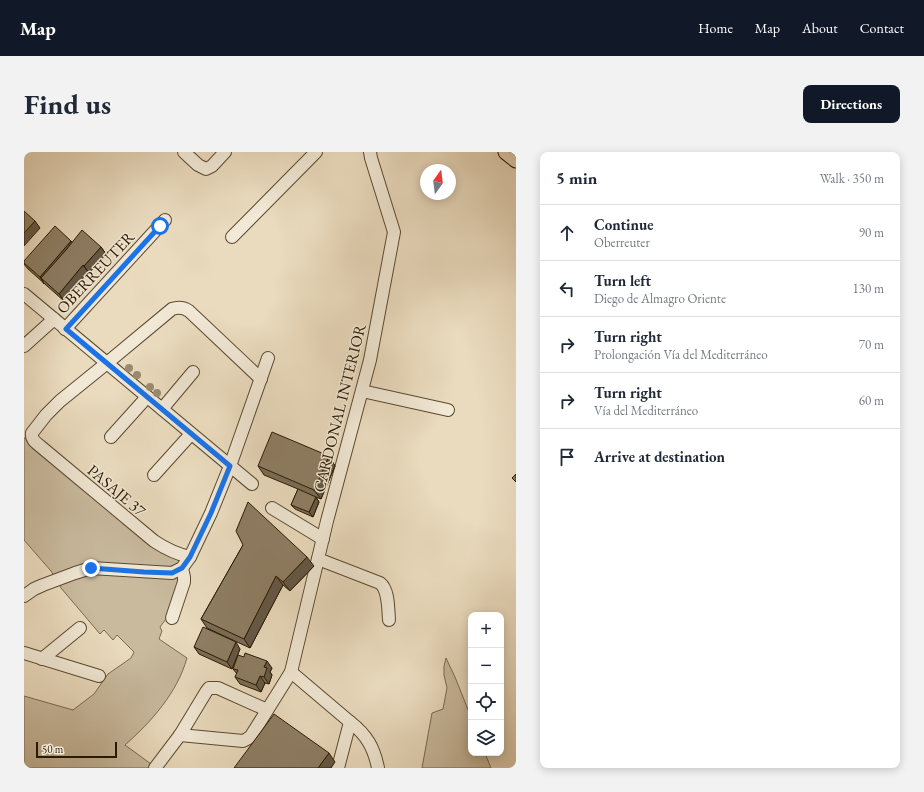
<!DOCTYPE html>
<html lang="en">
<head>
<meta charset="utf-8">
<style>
	:root { --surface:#fff; --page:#f2f2f3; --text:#1f2937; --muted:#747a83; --line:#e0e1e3; --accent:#111827 }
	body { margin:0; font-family:"EB Garamond",serif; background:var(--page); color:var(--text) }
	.controls { position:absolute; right:12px; bottom:12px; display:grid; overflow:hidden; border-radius:8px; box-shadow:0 2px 10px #0003 }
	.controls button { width:36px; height:36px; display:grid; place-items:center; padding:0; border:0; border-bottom:1px solid var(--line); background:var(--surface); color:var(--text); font:20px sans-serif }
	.compass { position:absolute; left:396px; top:12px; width:36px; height:36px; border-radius:50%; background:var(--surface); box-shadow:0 2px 10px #0003; rotate:14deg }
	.scale { position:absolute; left:12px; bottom:10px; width:81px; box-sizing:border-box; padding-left:4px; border:2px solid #2a1a02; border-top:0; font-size:11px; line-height:14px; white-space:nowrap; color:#2a1a02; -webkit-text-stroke:3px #f1e8d5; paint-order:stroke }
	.stop { position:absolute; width:12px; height:12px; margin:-9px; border:3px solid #1a73e8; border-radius:50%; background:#fff }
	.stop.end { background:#1a73e8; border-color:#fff; box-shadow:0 1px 4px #0008 }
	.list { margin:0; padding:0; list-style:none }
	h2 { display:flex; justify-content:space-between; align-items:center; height:52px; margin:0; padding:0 16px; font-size:17px }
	h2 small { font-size:13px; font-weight:400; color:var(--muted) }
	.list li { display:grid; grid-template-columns:26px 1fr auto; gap:12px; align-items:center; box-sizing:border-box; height:56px; padding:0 16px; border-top:1px solid var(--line) }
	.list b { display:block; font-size:15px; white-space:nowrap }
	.list p { margin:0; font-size:13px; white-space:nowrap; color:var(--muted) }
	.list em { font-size:13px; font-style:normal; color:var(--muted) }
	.icon { flex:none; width:22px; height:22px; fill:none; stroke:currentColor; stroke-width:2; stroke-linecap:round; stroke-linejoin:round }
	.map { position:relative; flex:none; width:492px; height:616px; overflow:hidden; border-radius:8px }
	header { display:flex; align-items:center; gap:24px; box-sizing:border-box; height:56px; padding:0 20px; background:var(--accent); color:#fff }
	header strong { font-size:19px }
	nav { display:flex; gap:22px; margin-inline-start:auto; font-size:14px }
	.intro { display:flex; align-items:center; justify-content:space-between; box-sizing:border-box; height:96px; padding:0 24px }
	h1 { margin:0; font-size:28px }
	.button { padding:10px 18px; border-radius:8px; background:var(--accent); color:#fff; font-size:14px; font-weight:700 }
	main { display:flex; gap:24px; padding:0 24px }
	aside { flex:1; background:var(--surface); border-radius:8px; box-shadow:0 2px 10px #0003 }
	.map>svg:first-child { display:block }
	.green { fill:#c9ba9e; stroke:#7a6a50 }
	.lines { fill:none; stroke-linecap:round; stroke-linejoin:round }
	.minor-casing { stroke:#5a4a31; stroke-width:14 }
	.major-casing { stroke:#2a1a02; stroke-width:17 }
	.minor { stroke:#f1e8d5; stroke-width:12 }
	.major { stroke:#eadbbe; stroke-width:15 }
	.tree { fill:#9b8b70 }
	.wall { fill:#7a6c56; stroke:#2a1a02 }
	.shaded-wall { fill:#635846; stroke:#2a1a02 }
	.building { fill:#8e7e64; stroke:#2a1a02 }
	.route { stroke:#1a73e8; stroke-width:5 }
	.labels { text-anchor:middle; stroke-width:3; stroke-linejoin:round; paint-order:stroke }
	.street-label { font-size:16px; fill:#2a1a02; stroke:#f1e8d5 }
</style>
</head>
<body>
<header>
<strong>Map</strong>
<nav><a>Home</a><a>Map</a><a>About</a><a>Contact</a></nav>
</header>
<div class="intro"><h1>Find us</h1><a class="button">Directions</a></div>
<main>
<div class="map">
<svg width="492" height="616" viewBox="0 0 492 616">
	<rect width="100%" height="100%" fill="#eadbbe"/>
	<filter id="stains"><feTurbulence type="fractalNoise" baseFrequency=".005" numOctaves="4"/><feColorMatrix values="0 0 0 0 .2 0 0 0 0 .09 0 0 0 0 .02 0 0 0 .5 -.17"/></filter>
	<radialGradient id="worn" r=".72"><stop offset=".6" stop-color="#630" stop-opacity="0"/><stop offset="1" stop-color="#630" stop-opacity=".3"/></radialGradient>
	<g class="green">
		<path d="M0,286h3l159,121 -5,20 -15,40 -6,8 2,4 -3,8 28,19c-10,35 -35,63 -62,87l26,19 -2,4h-125v-72l49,14 21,-16 14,-20 23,-16 3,-6 -17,-17 -4,5 -9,-10 -4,4 -39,-46 -10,-17 -27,-31z"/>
		<path d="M422,506l9,19 16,40v36h14l6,15h-69l10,-55 11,-4 4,-21 -3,-13v-9z"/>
	</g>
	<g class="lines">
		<g class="minor-casing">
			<g id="minor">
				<path d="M160,0l14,13 8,4 6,-3 13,-14"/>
				<path d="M208,85l84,-85"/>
				<path d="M0,142l228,190"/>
				<path d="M41,177l100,-109"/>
				<path d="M0,194l30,-27"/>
				<path d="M338,239l86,19"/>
				<path d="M138,257l31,-37"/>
				<path d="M87,285l36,-40"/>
				<path d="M130,323l37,-41"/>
				<path d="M248,356l51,31"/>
				<path d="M166,405c-14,-3 -24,-8 -36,-16l-114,-95c-5,-4 -9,-7 -8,-13l14,-18 14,-14 47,-38 65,-54c6,-2 11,-2 17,2l72,68"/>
				<path d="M294,407l62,24c9,7 8,26 9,37"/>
				<path d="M0,444l10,-7 9,-4 32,-12 16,-5 81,5 10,-5 8,-11 21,-44 19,-47 38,-108"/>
				<path d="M148,466l12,-36v-5l-2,-9"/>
				<path d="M0,501l75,23"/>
				<path d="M18,507l38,-31"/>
				<path d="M267,520l59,50 -12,46"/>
				<path d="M326,570c17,13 24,26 28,46"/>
				<path d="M156,583l63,6 4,-2 4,-3 40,-64 36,-151 43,-161 24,-128 -23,-74 -1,-6"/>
				<path d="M131,616l25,-33 26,-43 3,-4h9l49,22"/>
			</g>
		</g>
		<g class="major-casing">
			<path id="major" d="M482,0l10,8"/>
		</g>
		<use href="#minor" class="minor"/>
		<use href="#major" class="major"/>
	</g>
	<g class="tree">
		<circle cx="105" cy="216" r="4"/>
		<circle cx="113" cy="223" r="4"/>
		<circle cx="126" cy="235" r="4"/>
		<circle cx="133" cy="241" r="4"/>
	</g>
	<g class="wall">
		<path d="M47,89l1,1 29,5 5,7 -17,19 -1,-1 -24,29 -36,-32 -4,-5v-3z"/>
		<path d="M305,304l6,10 -14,33 -5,-2 3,5 -6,15 -18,-8 -4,-4 7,-16 -34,-14 -6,-9z"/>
		<path d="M219,393l71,21 -24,25 -7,-6 -33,63 -43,-20 -6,-9z"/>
		<path d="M170,495l46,2 -8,20 -33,-15z"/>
		<path d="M248,516l-2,4 2,3 -3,9 -4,-1 -4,9 -21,-8 -5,-7 2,-3 -4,-5z"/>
	</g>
	<g class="shaded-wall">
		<path d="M11,69l5,7 -16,18v-13z"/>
		<path d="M47,89l5,7 -35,30 3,6 -4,-7z"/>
		<path d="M77,95l5,7 -17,19 -5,-7z"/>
		<path d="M59,113l5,7 -24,29 -5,-7z"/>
		<path d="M305,304l6,10 -14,33 -7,-9z"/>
		<path d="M292,345l3,5 -6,15 -4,-5z"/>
		<path d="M283,405l7,9 -24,25 -7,-9z"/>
		<path d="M252,424l7,9 -33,63 -6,-9z"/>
		<path d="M212,490l4,7 -8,20 -5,-7z"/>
		<path d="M243,509l5,7 -2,4 2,3 -3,9 -5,-7v-10z"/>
		<path d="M236,524l5,7 -4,9 -5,-7z"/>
		<path d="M305,601l6,9 -4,6h-13z"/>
	</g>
	<g class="building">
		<path d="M0,59l11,10 -11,12z"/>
		<path d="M31,74l16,15 -31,36 -16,-14v-2z"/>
		<path d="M58,78l19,17 -17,19 -1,-1 -24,29 -18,-16 25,-28z"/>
		<path d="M248,280l57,24 -15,34 -56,-24z"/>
		<path d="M492,322v8l-4,-4z"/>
		<path d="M274,337l18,8 -7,15 -18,-7z"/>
		<path d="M224,350l59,55 -24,25 -7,-6 -32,63 -43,-20 42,-74 -7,-14z"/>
		<path d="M179,475l33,15 -9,20 -33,-15z"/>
		<path d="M221,501l22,8 -3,6 3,1 -3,9 -4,-1 -4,9 -21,-8 3,-7 -5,-1 5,-14 6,2z"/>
		<path d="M250,562l55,39 -11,15h-84z"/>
	</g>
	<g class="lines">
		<path class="route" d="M67,416l53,4 28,1 10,-5 8,-11 21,-44 19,-47 -164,-137 94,-103"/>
	</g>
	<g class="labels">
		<g class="street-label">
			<text transform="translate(71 120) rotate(-47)" y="6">OBERREUTER</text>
			<text transform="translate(315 256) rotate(-76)" y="6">CARDONAL INTERIOR</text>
			<text transform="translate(93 338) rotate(40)" y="6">PASAJE 37</text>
		</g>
	</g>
	<rect width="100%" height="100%" filter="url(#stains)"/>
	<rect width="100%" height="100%" fill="url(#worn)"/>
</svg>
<div class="controls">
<button>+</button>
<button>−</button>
<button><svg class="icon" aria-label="locate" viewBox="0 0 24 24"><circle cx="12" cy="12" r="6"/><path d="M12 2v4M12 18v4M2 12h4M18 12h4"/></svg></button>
<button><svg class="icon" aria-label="layers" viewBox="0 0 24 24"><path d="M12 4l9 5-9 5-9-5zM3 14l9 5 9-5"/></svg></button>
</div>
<svg class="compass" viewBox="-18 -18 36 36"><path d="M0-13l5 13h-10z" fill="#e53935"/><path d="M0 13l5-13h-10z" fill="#747a83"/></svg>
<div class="scale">50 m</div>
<div class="stop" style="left:136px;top:74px"></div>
<div class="stop end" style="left:67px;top:416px"></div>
</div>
<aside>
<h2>5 min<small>Walk · 350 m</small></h2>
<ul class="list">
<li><svg class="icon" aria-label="ahead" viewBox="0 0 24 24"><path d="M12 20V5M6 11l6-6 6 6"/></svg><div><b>Continue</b><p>Oberreuter</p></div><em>90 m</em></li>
<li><svg class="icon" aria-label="left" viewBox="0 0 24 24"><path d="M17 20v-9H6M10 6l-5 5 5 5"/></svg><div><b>Turn left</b><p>Diego de Almagro Oriente</p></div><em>130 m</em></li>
<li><svg class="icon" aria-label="right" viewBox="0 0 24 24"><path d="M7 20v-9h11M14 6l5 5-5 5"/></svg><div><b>Turn right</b><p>Prolongación Vía del Mediterráneo</p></div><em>70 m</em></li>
<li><svg class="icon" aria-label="right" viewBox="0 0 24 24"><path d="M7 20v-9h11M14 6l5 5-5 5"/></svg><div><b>Turn right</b><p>Vía del Mediterráneo</p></div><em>60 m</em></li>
<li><svg class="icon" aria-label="arrive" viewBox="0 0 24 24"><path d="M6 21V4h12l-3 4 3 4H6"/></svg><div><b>Arrive at destination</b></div></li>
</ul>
</aside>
</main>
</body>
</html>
